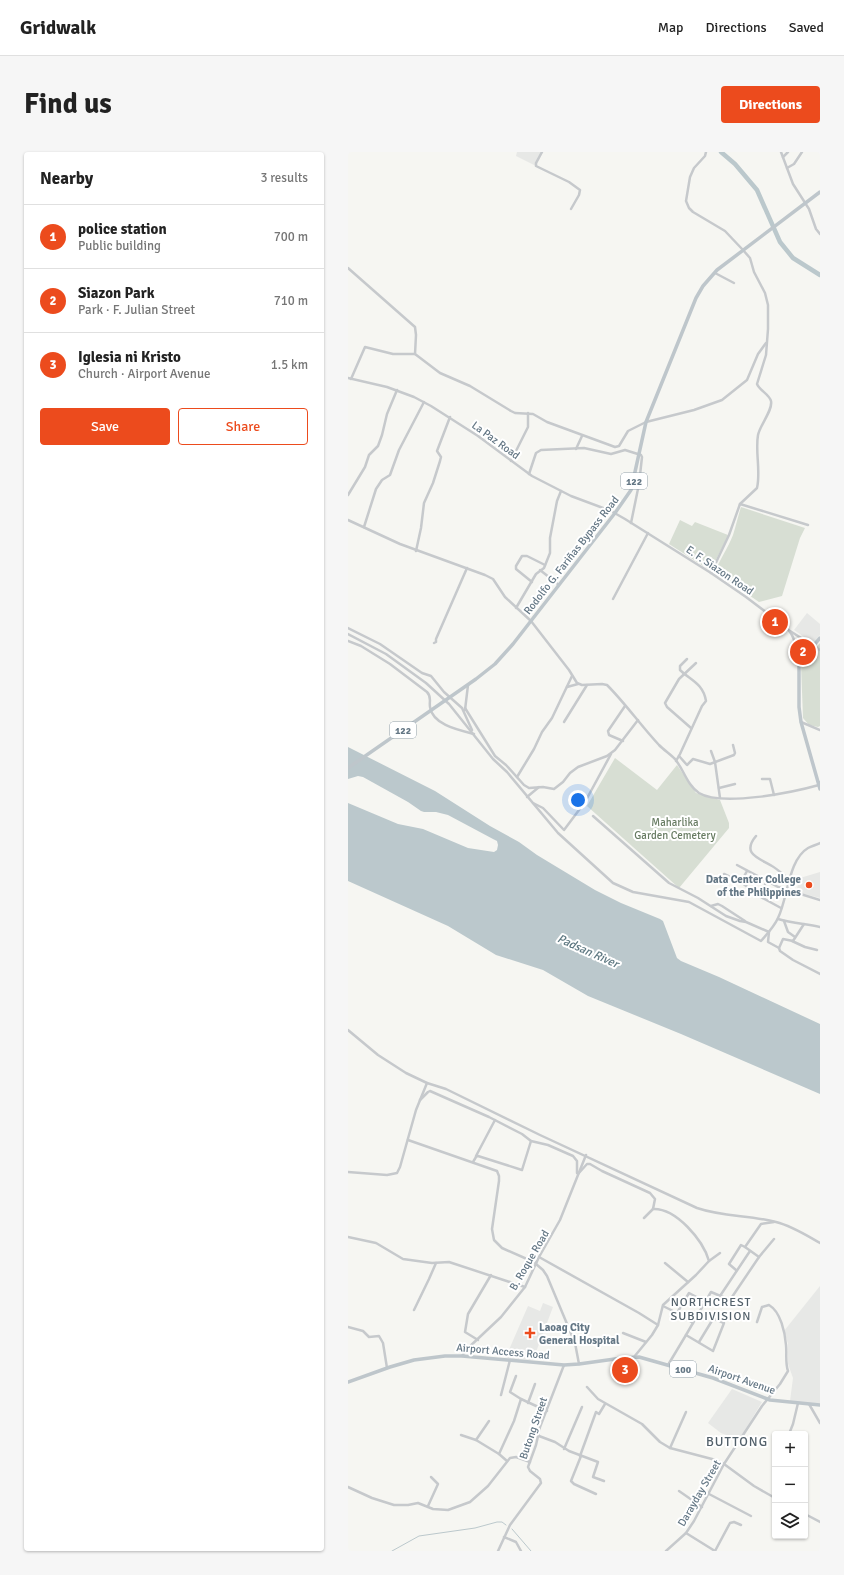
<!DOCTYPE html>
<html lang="en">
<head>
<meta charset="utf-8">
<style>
	:root { --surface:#fff; --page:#f6f6f6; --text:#222; --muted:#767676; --line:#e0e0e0; --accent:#ec4b1d }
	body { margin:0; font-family:Signika,sans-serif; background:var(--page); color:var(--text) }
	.controls { position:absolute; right:12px; bottom:12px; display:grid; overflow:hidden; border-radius:4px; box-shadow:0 1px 3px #0004 }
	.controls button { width:36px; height:36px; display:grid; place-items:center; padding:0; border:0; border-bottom:1px solid var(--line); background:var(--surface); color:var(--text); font:20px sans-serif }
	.you { position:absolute; left:230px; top:648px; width:14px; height:14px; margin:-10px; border:3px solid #fff; border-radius:50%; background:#1a73e8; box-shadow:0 0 0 6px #1a73e833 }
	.badge { display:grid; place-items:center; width:26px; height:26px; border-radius:50%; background:var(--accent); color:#fff; font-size:13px; font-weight:700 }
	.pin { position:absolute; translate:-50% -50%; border:2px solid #fff; box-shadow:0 1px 4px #0006 }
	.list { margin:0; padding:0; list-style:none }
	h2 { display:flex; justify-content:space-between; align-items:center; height:52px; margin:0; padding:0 16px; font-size:17px }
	h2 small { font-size:13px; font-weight:400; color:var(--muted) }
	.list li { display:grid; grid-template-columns:26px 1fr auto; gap:12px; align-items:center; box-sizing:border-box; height:64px; padding:0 16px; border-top:1px solid var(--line) }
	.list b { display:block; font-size:15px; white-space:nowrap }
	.list p { margin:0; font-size:13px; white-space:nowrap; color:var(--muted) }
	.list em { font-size:13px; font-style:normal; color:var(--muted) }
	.actions { display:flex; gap:8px; padding:12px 16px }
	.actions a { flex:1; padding:9px 0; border:1px solid var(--accent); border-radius:4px; text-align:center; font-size:14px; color:var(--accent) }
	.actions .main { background:var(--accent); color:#fff }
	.icon { flex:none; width:22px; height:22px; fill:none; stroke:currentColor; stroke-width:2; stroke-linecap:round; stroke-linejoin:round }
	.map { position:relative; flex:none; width:472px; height:1399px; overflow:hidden; border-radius:4px }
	header { display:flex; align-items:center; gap:24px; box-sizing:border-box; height:56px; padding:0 20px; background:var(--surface); border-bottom:1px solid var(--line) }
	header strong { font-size:19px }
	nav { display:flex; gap:22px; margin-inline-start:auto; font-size:14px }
	.intro { display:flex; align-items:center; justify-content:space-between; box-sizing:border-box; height:96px; padding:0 24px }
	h1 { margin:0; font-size:28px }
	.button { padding:10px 18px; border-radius:4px; background:var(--accent); color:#fff; font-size:14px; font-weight:700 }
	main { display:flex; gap:24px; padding:0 24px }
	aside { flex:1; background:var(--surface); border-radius:4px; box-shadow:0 1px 3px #0004 }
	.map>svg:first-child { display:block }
	.built { fill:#e7e8e6 }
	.green { fill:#d7ded3 }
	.water { fill:#bbc8cc }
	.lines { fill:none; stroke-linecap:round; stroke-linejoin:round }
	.stream { stroke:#bbc8cc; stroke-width:1 }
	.river { stroke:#bbc8cc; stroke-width:4.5 }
	.minor { stroke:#c6c9cc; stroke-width:2.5 }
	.major { stroke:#bec6cb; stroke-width:3.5 }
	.poi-dot { fill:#ec4b1d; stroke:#fff; stroke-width:1.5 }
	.labels { text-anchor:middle; stroke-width:4; stroke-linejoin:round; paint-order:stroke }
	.shield { fill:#fff; stroke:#92a0aa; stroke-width:1 }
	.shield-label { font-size:10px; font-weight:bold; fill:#647785 }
	.street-label { font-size:11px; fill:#647785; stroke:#fff }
	.park-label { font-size:11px; fill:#687c63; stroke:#fff }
	.poi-label { font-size:11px; font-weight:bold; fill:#647785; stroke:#fff; text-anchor:end }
	.water-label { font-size:12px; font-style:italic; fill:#5f7982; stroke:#fff }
	.neighbourhood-label { font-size:12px; letter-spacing:1px; fill:#52606a; stroke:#fff }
	.quarter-label { font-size:13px; letter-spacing:1px; fill:#52606a; stroke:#fff }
</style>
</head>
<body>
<header>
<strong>Gridwalk</strong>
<nav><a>Map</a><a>Directions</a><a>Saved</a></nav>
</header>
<div class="intro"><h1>Find us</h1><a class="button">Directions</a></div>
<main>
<aside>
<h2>Nearby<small>3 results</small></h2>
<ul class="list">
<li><span class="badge">1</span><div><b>police station</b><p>Public building</p></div><em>700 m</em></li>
<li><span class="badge">2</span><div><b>Siazon Park</b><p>Park · F. Julian Street</p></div><em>710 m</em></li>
<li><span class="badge">3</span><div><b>Iglesia ni Kristo</b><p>Church · Airport Avenue</p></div><em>1.5 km</em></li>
</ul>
<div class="actions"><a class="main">Save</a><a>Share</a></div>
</aside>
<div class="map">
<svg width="472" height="1399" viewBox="0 0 472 1399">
	<rect width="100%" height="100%" fill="#f6f6f2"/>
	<g class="built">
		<path d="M169,0h26l-7,14 -20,-10z"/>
		<path d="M459,461l13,11v11l-7,8 -19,-13z"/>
		<path d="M472,720v26l-24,-6 4,-14z"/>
		<path d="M472,1134v118l-30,-3 3,-23 -5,-14v-20l-4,-13z"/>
		<path d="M195,1151l10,4 -20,53 -28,-1 23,-53 12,5z"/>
		<path d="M384,1237l30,13 -23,38 -18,-7 -13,-10z"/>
	</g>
	<g class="green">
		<path d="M393,355l64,21 -5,10 -18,58 -23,6 -44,-30c5,-13 13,-24 18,-37 3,-9 5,-19 8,-28z"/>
		<path d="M332,368l12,6 3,-4 33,13c-5,12 -12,23 -17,36l-42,-27z"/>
		<path d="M472,491v83l-2,1 -9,-2 -6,-7 -2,-53z"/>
		<path d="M267,606l42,32 20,-25 19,28 24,7 9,23v5l-50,60 -92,-82z"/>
	</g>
	<path class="water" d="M0,595l87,44 55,35 29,16 18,13 58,35 26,13 39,16 3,2 14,37 4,3 38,16 101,47v70l-139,-60 -93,-38 -45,-26 -47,-15 -48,-29 -100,-45v-78l50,21 25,5 45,19 26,4 3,-2 1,-5 -1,-4 -4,-2 -45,-24 -12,-3h-12l-3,-1 -13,-9 -45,-25 -5,-1 -10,3z"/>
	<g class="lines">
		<g class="stream">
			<path d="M164,1377l19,22"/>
			<path d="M44,1399l27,-15 56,-8 22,-6h5l4,3"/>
		</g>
		<path class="river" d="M373,0l14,12 22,26 23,52 13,16 27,17"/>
		<g class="minor">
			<path d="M194,0l-6,11v3l33,16 11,8 -1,5 -8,14"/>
			<path d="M358,0l-1,4 -11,12 -4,9 -4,24 3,7 4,4 32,19 18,19 7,8 4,14 11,21 3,12v24l-2,26 -9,29c3,7 12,10 14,17 2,9 -11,24 -13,34 -3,17 3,36 -1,53l-17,16 -11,31 -18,38"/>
			<path d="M433,0l12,32 16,25 7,20 4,5"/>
			<path d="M435,5l5,-5"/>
			<path d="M439,16l7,-4 8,-12"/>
			<path d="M0,116l67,59 1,8 -1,19 25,19 30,13 41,25 4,2 18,1 14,8 68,25 4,-1 9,-15 18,-9 48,-12 28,-10 25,-20 11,-26 8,-11"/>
			<path d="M367,121l19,10"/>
			<path d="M0,226l39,9 27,10 17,9 47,30 54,40 39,20 40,15 14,8 86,54 35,24 41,31c8,8 10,23 12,33"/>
			<path d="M3,227l14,-32 28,7h22"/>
			<path d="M228,297l6,-13"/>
			<path d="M163,309l17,-34v-14"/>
			<path d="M181,322l7,-21 5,-3 43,-2 27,6 14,-4 16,5 1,2 -3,27 -8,39"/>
			<path d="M0,343l17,-28 4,-12 9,-9 4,-11 5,-21 10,-24"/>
			<path d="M392,352l68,21"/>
			<path d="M0,368l52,24 85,31 8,4 12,18 26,24 38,49 8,13 5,2 20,-1 5,1c19,19 34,41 52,60 5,5 11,9 16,14 9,11 12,26 24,34 23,14 95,-1 120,-8l1,-3"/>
			<path d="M16,375l12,-38 6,-9 8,-5 9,-25 25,-48"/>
			<path d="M68,399l5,-23 3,-25 9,-20 7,-22 1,-4 -4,-6 13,-34"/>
			<path d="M192,418l19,15"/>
			<path d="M184,430l-16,-13v-3l6,-10h5l18,9"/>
			<path d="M265,447l35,-66"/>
			<path d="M168,456l20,-34 8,-6 6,-15v-15l7,-37 4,-10"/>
			<path d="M0,476l32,16 42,29 9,3 13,16 18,16 10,22"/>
			<path d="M442,479l30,19"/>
			<path d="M0,482l38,20 40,29 23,21 44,55 14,13 51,61 55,50 20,9 56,10 72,39c6,-7 13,-14 17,-23 10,-20 10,-58 30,-70 4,-2 8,-3 12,-5"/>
			<path d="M0,489l13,5 29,18 37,28c5,5 2,9 3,15 3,18 28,23 44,27"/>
			<path d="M86,491l2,-1v-3l31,-71"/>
			<path d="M219,535l11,-3"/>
			<path d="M117,556l30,48 11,9 18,20 5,3 14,-1 11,2 9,-7 7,-9 8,-6 29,-11 8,-6 23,-30"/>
			<path d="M117,558l3,-25"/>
			<path d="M216,570l23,-37"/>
			<path d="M453,570l19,8"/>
			<path d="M343,576l-24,-21 -2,-4 14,-24 17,-16"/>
			<path d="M275,589l-14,-6 -1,-4 17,-25"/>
			<path d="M363,599l4,11 5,36"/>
			<path d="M331,604l8,9 6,-6 17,5 24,-9 1,-2 -2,-8"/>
			<path d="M328,609l4,-7 22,-48 4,-5c-3,-18 -16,-21 -26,-31v-4l7,-7"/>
			<path d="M169,625l17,-28 8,-17 10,-14 20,-42"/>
			<path d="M414,627h8l4,16"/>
			<path d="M371,636l16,-4"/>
			<path d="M179,645l12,-10"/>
			<path d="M185,651l10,5 21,22 21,-28 26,-48"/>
			<path d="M245,664l76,67 29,15 28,18 14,5 6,1 23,10 -1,10 11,6"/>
			<path d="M408,684c-15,18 3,22 16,30 7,4 12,10 18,14"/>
			<path d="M389,713l41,22 42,13"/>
			<path d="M376,722l17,8 18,14 22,12"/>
			<path d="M393,730l6,-11"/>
			<path d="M411,744l8,-15"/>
			<path d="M363,754l7,-2 4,2 23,15"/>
			<path d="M430,767c14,4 28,5 42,8"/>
			<path d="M436,769l4,11 7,5"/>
			<path d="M456,772l-11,17 -10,-2 -4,9 1,3 13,9 27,14"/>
			<path d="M444,789l13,6 12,3"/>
			<path d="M0,878l30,25 28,18 21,10 19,6 94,46 157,73c26,9 53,7 79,14 16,4 30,13 44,21"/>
			<path d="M72,948l8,-8 2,-1 59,26 33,17 9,7 17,4 25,11 4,5v12"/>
			<path d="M60,988l89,31 2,5v5l-7,48 2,11 8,8 34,15"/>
			<path d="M128,1004l19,-36"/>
			<path d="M125,1010l3,-5 2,-1 44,14 9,-29"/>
			<path d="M0,1020l39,3 10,-2 3,-6 16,-57 11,-27"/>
			<path d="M230,1022l9,-10h3l12,7 48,22 5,6 -2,10"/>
			<path d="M0,1085l28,6 27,16 29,4 17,-1 76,25"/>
			<path d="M397,1095l14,10"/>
			<path d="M191,1105l100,56 19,12"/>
			<path d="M361,1109l11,-8"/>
			<path d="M317,1111l23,19"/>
			<path d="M188,1112l7,6 4,6 28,67 4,21"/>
			<path d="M388,1118l-7,-6 12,-19 4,2 16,-23 13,-2"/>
			<path d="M372,1144l30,-45"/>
			<path d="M315,1154l14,7"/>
			<path d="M66,1158l15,-31 7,-16"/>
			<path d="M345,1171l-16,-10 12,-20 17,9"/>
			<path d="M0,1175l15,4 6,6 10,-1 4,7 4,25"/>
			<path d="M275,1181l23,9"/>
			<path d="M338,1183l25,-43 19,8 29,-43 15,-18"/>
			<path d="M130,1188l-13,-8 3,-18 23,-39"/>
			<path d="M351,1190l14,-23"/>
			<path d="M114,1204l5,-7 34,-32 24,-30 14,-30 21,-37 26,-65"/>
			<path d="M286,1205l18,-22 6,-10 5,-20 33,-30 13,-14c-6,-21 -33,-53 -56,-52l-9,9"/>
			<path d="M320,1213l18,-30 27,16 11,-28 -24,-11"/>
			<path d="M168,1224l-6,16 11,7"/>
			<path d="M239,1235l11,12 44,25 18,18 10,6 42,11 12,5 30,22 21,12"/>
			<path d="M153,1243l9,-35"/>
			<path d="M180,1251l7,-19"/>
			<path d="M461,1252l11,19"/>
			<path d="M441,1282l4,-10 5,-21"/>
			<path d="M113,1283l15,5 23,14"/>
			<path d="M191,1284l16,6 14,9 29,11 -5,15 11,4"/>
			<path d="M128,1288l13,-19"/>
			<path d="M322,1296l16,-36"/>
			<path d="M216,1297l18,-42"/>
			<path d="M232,1304l16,-44 3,2 6,-10"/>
			<path d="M233,1304l-10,25 3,3 22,10"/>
			<path d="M159,1309l-8,-7 15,-33 7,-22 26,12"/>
			<path d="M0,1335l24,11 22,7h14l10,-2 15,6 15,1 22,-8 18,-16 22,-28 6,-1 14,5"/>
			<path d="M331,1339l23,16"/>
			<path d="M361,1342l42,22"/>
			<path d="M80,1354l10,-22 -7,-7"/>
			<path d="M457,1362l15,8"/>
			<path d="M338,1381l29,18"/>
			<path d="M156,1385l12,5 5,9"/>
			<path d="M150,1399l12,-26 31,-42 -1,-4 -10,-8 -2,-4 8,-22 4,-18 24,-62"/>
			<path d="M318,1399l20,-18 8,-12 30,-57 38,-58 18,-22 8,-13c-3,-9 -1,-17 -2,-26 -1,-12 -5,-33 -17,-40l-7,2 -5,15"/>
			<path d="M367,1399l15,-28 4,-1 7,3"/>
		</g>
		<g class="major">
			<path d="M472,486l-21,24v45l2,15 19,67"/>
			<path d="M0,616l128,-89 19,-15 18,-20 102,-131 16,-23 15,-68 50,-124 7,-12 14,-16 103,-78"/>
			<path d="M0,1230l42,-15 24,-7 31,-4h17l102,9 15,-1 43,-6 17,-1 74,21 57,22 50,5"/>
		</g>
	</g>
	<g class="poi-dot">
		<circle cx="461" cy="733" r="4"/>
		<path d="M180 1175h4v4h4v4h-4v4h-4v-4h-4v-4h4z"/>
	</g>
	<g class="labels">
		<g class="shield">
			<rect x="273" y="321" width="26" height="16" rx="3"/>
			<rect x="42" y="570" width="26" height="16" rx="3"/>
			<rect x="322" y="1209" width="26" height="16" rx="3"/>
		</g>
		<g class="shield-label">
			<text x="286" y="333">122</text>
			<text x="55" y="582">122</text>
			<text x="335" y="1221">100</text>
		</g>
		<g class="street-label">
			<text transform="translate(148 288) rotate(36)" y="4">La Paz Road</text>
			<text transform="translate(223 403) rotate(-52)" y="4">Rodolfo G. Fariñas Bypass Road</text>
			<text transform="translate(372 418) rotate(34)" y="4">E. F. Siazon Road</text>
			<text transform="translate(181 1108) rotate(-60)" y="4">B. Roque Road</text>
			<text transform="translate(155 1199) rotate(5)" y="4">Airport Access Road</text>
			<text transform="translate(394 1227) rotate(19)" y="4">Airport Avenue</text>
			<text transform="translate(185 1276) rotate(-71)" y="4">Butong Street</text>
			<text transform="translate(351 1341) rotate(-60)" y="4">Darayday Street</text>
		</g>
		<g class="park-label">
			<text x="327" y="674">Maharlika<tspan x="327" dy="13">Garden Cemetery</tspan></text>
		</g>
		<g class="poi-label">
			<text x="453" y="731">Data Center College<tspan x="453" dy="13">of the Philippines</tspan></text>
			<text x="191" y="1179" text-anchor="start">Laoag City<tspan x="191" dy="13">General Hospital</tspan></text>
		</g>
		<g class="water-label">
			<text transform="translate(240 799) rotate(24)" y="4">Padsan River</text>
		</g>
		<g class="neighbourhood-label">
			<text x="363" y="1154">NORTHCREST<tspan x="363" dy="14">SUBDIVISION</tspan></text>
		</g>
		<g class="quarter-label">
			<text x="389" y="1294">BUTTONG</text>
		</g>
	</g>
</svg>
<div class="controls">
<button>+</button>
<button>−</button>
<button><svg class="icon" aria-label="layers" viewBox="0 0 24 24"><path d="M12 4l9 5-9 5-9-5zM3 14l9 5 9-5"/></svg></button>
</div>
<div class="you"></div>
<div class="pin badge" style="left:427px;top:470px">1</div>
<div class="pin badge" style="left:455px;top:500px">2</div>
<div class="pin badge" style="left:277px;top:1218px">3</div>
</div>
</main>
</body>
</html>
